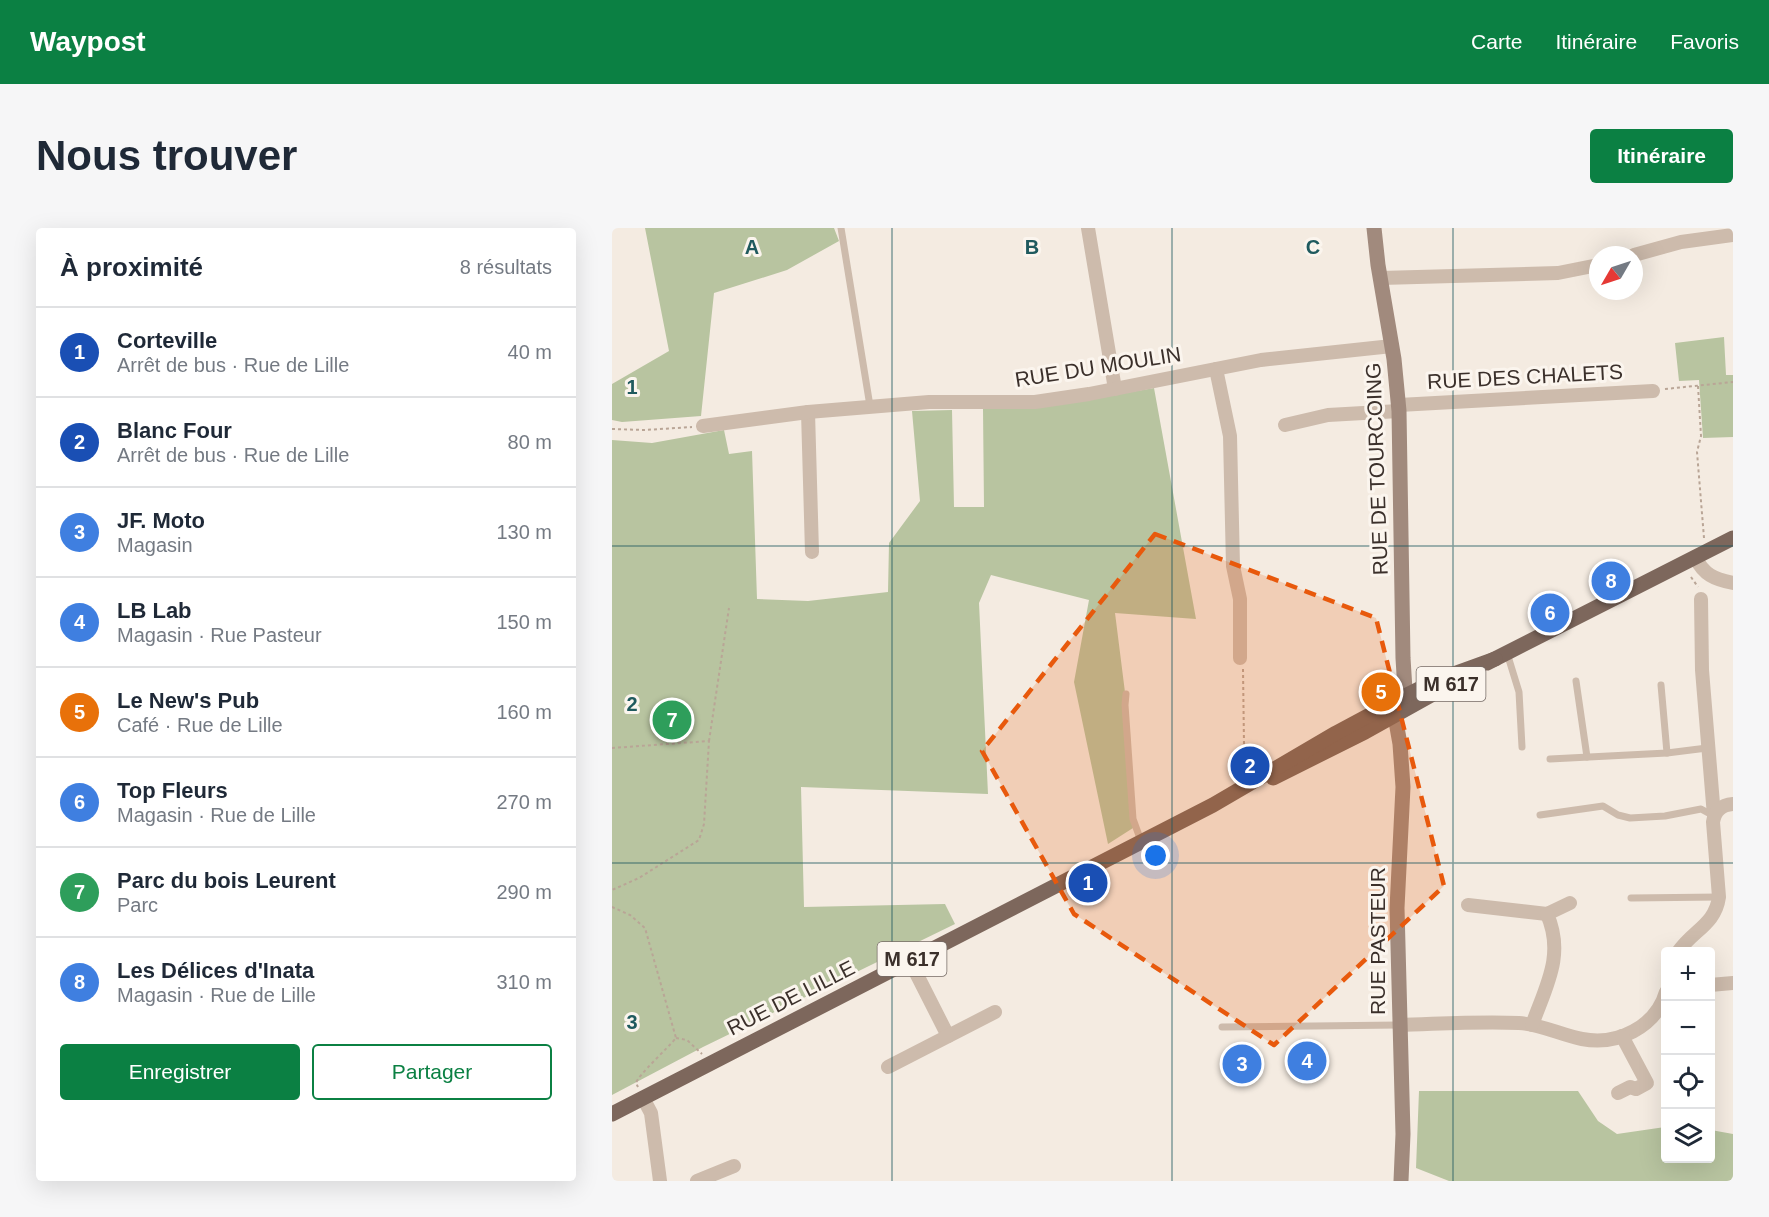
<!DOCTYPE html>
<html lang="fr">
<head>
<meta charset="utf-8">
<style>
	:root { --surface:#fff; --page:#f6f6f7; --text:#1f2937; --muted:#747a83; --line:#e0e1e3; --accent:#0b8043 }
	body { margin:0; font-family:Helvetica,sans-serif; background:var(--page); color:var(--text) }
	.controls { position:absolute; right:18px; bottom:18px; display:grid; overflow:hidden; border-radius:6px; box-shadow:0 6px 24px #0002 }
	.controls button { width:54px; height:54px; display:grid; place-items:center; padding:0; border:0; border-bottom:2px solid var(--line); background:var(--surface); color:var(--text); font:30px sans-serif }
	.compass { position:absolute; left:977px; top:18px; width:54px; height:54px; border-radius:50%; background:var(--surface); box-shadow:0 6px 24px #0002; rotate:231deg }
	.you { position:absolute; left:544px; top:628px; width:21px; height:21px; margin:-15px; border:4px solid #fff; border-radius:50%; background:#1a73e8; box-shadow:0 0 0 9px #1a73e833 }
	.badge { display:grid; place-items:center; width:39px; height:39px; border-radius:50%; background:var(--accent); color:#fff; font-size:20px; font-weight:700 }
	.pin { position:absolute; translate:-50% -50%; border:3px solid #fff; box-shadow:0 2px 6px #0006 }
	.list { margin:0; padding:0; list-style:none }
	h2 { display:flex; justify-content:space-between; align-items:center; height:78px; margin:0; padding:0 24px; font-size:26px }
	h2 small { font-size:20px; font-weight:400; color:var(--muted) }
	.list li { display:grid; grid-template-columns:39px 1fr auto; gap:18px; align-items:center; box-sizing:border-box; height:90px; padding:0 24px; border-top:2px solid var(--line) }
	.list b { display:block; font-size:22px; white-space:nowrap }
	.list p { margin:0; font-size:20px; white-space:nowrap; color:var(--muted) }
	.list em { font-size:20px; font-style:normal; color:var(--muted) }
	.actions { display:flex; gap:12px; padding:18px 24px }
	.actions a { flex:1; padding:14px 0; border:2px solid var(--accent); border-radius:6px; text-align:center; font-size:21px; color:var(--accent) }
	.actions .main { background:var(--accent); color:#fff }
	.icon { flex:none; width:33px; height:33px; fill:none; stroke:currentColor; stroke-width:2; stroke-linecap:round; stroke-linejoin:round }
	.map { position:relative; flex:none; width:1121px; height:953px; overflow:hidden; border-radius:6px }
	header { display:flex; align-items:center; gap:36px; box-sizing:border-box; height:84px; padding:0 30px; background:var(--accent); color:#fff }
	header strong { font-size:28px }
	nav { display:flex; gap:33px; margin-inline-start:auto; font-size:21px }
	.intro { display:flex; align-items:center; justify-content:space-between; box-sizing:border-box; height:144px; padding:0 36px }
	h1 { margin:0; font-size:42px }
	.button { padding:15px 27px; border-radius:6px; background:var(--accent); color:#fff; font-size:21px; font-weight:700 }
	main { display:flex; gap:36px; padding:0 36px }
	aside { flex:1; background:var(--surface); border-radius:6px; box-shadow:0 6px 24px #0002 }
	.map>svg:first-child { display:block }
	.green { fill:#b8c4a0 }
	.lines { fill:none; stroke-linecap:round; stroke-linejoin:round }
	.path { stroke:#b9a596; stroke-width:2; stroke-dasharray:3 3; stroke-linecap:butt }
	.lane { stroke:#cdbbac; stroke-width:7 }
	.street { stroke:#cdbbac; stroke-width:14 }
	.secondary { stroke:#a18a7d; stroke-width:15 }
	.primary { stroke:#7d675c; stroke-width:15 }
	.marked { fill:#e8590c; fill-opacity:0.2; stroke:#e8590c; stroke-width:4.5; stroke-dasharray:12 8; stroke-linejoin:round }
	.grid { fill:none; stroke:#1f5a5e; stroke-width:1.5; stroke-opacity:0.55 }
	.labels { text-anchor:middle; stroke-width:6; stroke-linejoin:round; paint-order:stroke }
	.shield { fill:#fbf5ee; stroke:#756b66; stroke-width:1.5 }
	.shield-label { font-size:20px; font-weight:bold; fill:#3b302b }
	.street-label { font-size:21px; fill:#3b302b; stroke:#fbf5ee }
	.grid-label { font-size:20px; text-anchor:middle; font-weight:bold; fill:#1f5a5e; stroke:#fbf5ee; stroke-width:6; stroke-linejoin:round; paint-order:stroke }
</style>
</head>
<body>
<header>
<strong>Waypost</strong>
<nav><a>Carte</a><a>Itinéraire</a><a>Favoris</a></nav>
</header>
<div class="intro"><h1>Nous trouver</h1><a class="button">Itinéraire</a></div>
<main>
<aside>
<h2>À proximité<small>8 résultats</small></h2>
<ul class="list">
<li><span class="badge" style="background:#1a4fb4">1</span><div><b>Corteville</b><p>Arrêt de bus · Rue de Lille</p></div><em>40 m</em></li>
<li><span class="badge" style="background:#1a4fb4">2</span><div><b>Blanc Four</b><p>Arrêt de bus · Rue de Lille</p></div><em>80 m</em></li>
<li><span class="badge" style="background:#3f7fe0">3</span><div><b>JF. Moto</b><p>Magasin</p></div><em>130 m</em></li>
<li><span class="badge" style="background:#3f7fe0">4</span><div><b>LB Lab</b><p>Magasin · Rue Pasteur</p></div><em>150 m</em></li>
<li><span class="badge" style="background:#e8710a">5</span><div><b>Le New's Pub</b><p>Café · Rue de Lille</p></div><em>160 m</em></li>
<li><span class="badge" style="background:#3f7fe0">6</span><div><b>Top Fleurs</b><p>Magasin · Rue de Lille</p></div><em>270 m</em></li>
<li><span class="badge" style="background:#2e9e5b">7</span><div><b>Parc du bois Leurent</b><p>Parc</p></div><em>290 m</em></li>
<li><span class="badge" style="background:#3f7fe0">8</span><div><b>Les Délices d'Inata</b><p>Magasin · Rue de Lille</p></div><em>310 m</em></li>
</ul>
<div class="actions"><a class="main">Enregistrer</a><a>Partager</a></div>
</aside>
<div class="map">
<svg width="1121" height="953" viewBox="0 0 1121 953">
	<rect width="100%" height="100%" fill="#f4ebe1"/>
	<g class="green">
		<path d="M33,0h189l5,13 -52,29 -73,23 -13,123 -79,6 -10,-2v-36l57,-33z"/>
		<path d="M1112,109l2,38h7v62l-30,1 -4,-58 -20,1 -4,-38z"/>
		<path d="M542,160l42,231 -81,-6 15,119 3,96 -25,16 -34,-162 15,-82 -98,-25 -12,28 9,191 -187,-7 3,120 141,-3 10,20 -252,123 -91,48v-655l40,3 72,-13 5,24 23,-3 5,148 51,2 80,-9 1,-49 31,-42 -8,-90 40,-1 2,97h30l-1,-98 61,-2z"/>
		<path d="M807,863h159l20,30 19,13 48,-7 1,31h44l1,-28 22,4v47h-284l-33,-13z"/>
	</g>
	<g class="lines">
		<g class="path">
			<path d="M1086,158l3,50 -4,16 7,86"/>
			<path d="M1053,161l68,-7"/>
			<path d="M0,201l32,1 48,-3"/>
			<path d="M1079,349l7,10"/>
			<path d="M631,441l1,75 11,22"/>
			<path d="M97,513l20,-133"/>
			<path d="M0,520l97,-7 -5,83 -5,16 -60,38 -27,12"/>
			<path d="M0,679l18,8 15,13 31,110c-8,10 -38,37 -40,45l2,4"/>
			<path d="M64,810l11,2 15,14"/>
		</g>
		<g class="lane">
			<path d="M229,0l29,178"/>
			<path d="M895,425l12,39 3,55"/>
			<path d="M964,453l11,76"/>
			<path d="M1049,457l6,68"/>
			<path d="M514,466l-1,11 8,114 8,22"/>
			<path d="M938,531l117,-6 40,-5"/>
			<path d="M928,587l63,-9 15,9 12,3 35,-2 36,-7 13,7"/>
			<path d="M1019,670l88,-1"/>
			<path d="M610,799l177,-2"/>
		</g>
		<g class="street">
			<path d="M476,0l27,161"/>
			<path d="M1022,27l47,-13 52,-7"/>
			<path d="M769,50l177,-5 40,-8"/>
			<path d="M604,141l14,67 3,130 7,33v59"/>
			<path d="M787,177l254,-14"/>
			<path d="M196,184l4,140"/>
			<path d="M673,197l43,-10 71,-4"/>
			<path d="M91,198l105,-14 121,-10h106l54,-8 172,-34 131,-14"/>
			<path d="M1083,329c9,18 19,22 38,26"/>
			<path d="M1089,371l1,71 12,146"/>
			<path d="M856,677l79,9 23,-11"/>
			<path d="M1066,724c15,-22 37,-27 41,-55l-6,-75c2,-12 9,-17 20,-18"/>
			<path d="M298,733l38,75"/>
			<path d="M1098,757l23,-2"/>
			<path d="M787,797c39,-1 80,-4 120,-2 21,1 42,12 63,16 35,7 74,-12 84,-47"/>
			<path d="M920,797c14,-39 33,-70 15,-111"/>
			<path d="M276,839l107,-55"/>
			<path d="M1006,865l12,-6 6,2 11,-6 -25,-47"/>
			<path d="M31,870l8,15 9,68"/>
			<path d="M85,953l37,-15"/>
		</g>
		<g class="secondary">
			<path d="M762,0l4,37 16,94 5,52 4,247 3,48"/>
			<path d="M781,477l7,39 3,43 -6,121 6,226 -2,47"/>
		</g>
		<g class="primary">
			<path d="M875,435l246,-125"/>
			<path d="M661,550l92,-46 86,-48"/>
			<path d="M0,886l601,-309 123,-72 69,-37 32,-16 58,-21"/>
		</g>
	</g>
	<path class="marked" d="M543,306l221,84 68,268 -170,159 -200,-131 -92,-163z"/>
	<path class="grid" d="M280,0v953M560,0v953M841,0v953M0,318h1121M0,635h1121"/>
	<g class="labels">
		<g class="shield">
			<rect x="804.5" y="439" width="69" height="34" rx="4.5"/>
			<rect x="265.5" y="714" width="69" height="34" rx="4.5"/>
		</g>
		<g class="shield-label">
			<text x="839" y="463">M 617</text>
			<text x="300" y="738">M 617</text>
		</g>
		<g class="street-label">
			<text transform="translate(486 139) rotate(-9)" y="7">RUE DU MOULIN</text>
			<text transform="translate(913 149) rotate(-3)" y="7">RUE DES CHALETS</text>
			<text transform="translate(765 241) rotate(-92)" y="7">RUE DE TOURCOING</text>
			<text transform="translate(766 713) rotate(-90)" y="7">RUE PASTEUR</text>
			<text transform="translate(179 770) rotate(-27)" y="7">RUE DE LILLE</text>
		</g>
	</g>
	<g class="grid-label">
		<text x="140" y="26">A</text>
		<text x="420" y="26">B</text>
		<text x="701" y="26">C</text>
		<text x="20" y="166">1</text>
		<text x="20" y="483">2</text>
		<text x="20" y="801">3</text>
	</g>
</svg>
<div class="controls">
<button>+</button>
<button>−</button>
<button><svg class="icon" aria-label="locate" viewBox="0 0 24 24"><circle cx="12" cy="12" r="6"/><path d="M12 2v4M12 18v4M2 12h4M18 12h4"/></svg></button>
<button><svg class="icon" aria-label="layers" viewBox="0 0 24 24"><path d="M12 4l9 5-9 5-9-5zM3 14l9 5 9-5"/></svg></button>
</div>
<svg class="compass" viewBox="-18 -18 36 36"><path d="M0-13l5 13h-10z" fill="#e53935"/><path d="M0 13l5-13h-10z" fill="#747a83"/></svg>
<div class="you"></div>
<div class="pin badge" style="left:476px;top:655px;background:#1a4fb4">1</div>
<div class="pin badge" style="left:638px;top:538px;background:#1a4fb4">2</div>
<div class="pin badge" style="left:630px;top:836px;background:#3f7fe0">3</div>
<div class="pin badge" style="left:695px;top:833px;background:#3f7fe0">4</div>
<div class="pin badge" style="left:769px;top:464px;background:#e8710a">5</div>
<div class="pin badge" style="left:938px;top:385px;background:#3f7fe0">6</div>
<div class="pin badge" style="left:60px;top:492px;background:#2e9e5b">7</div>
<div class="pin badge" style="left:999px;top:353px;background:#3f7fe0">8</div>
</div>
</main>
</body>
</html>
